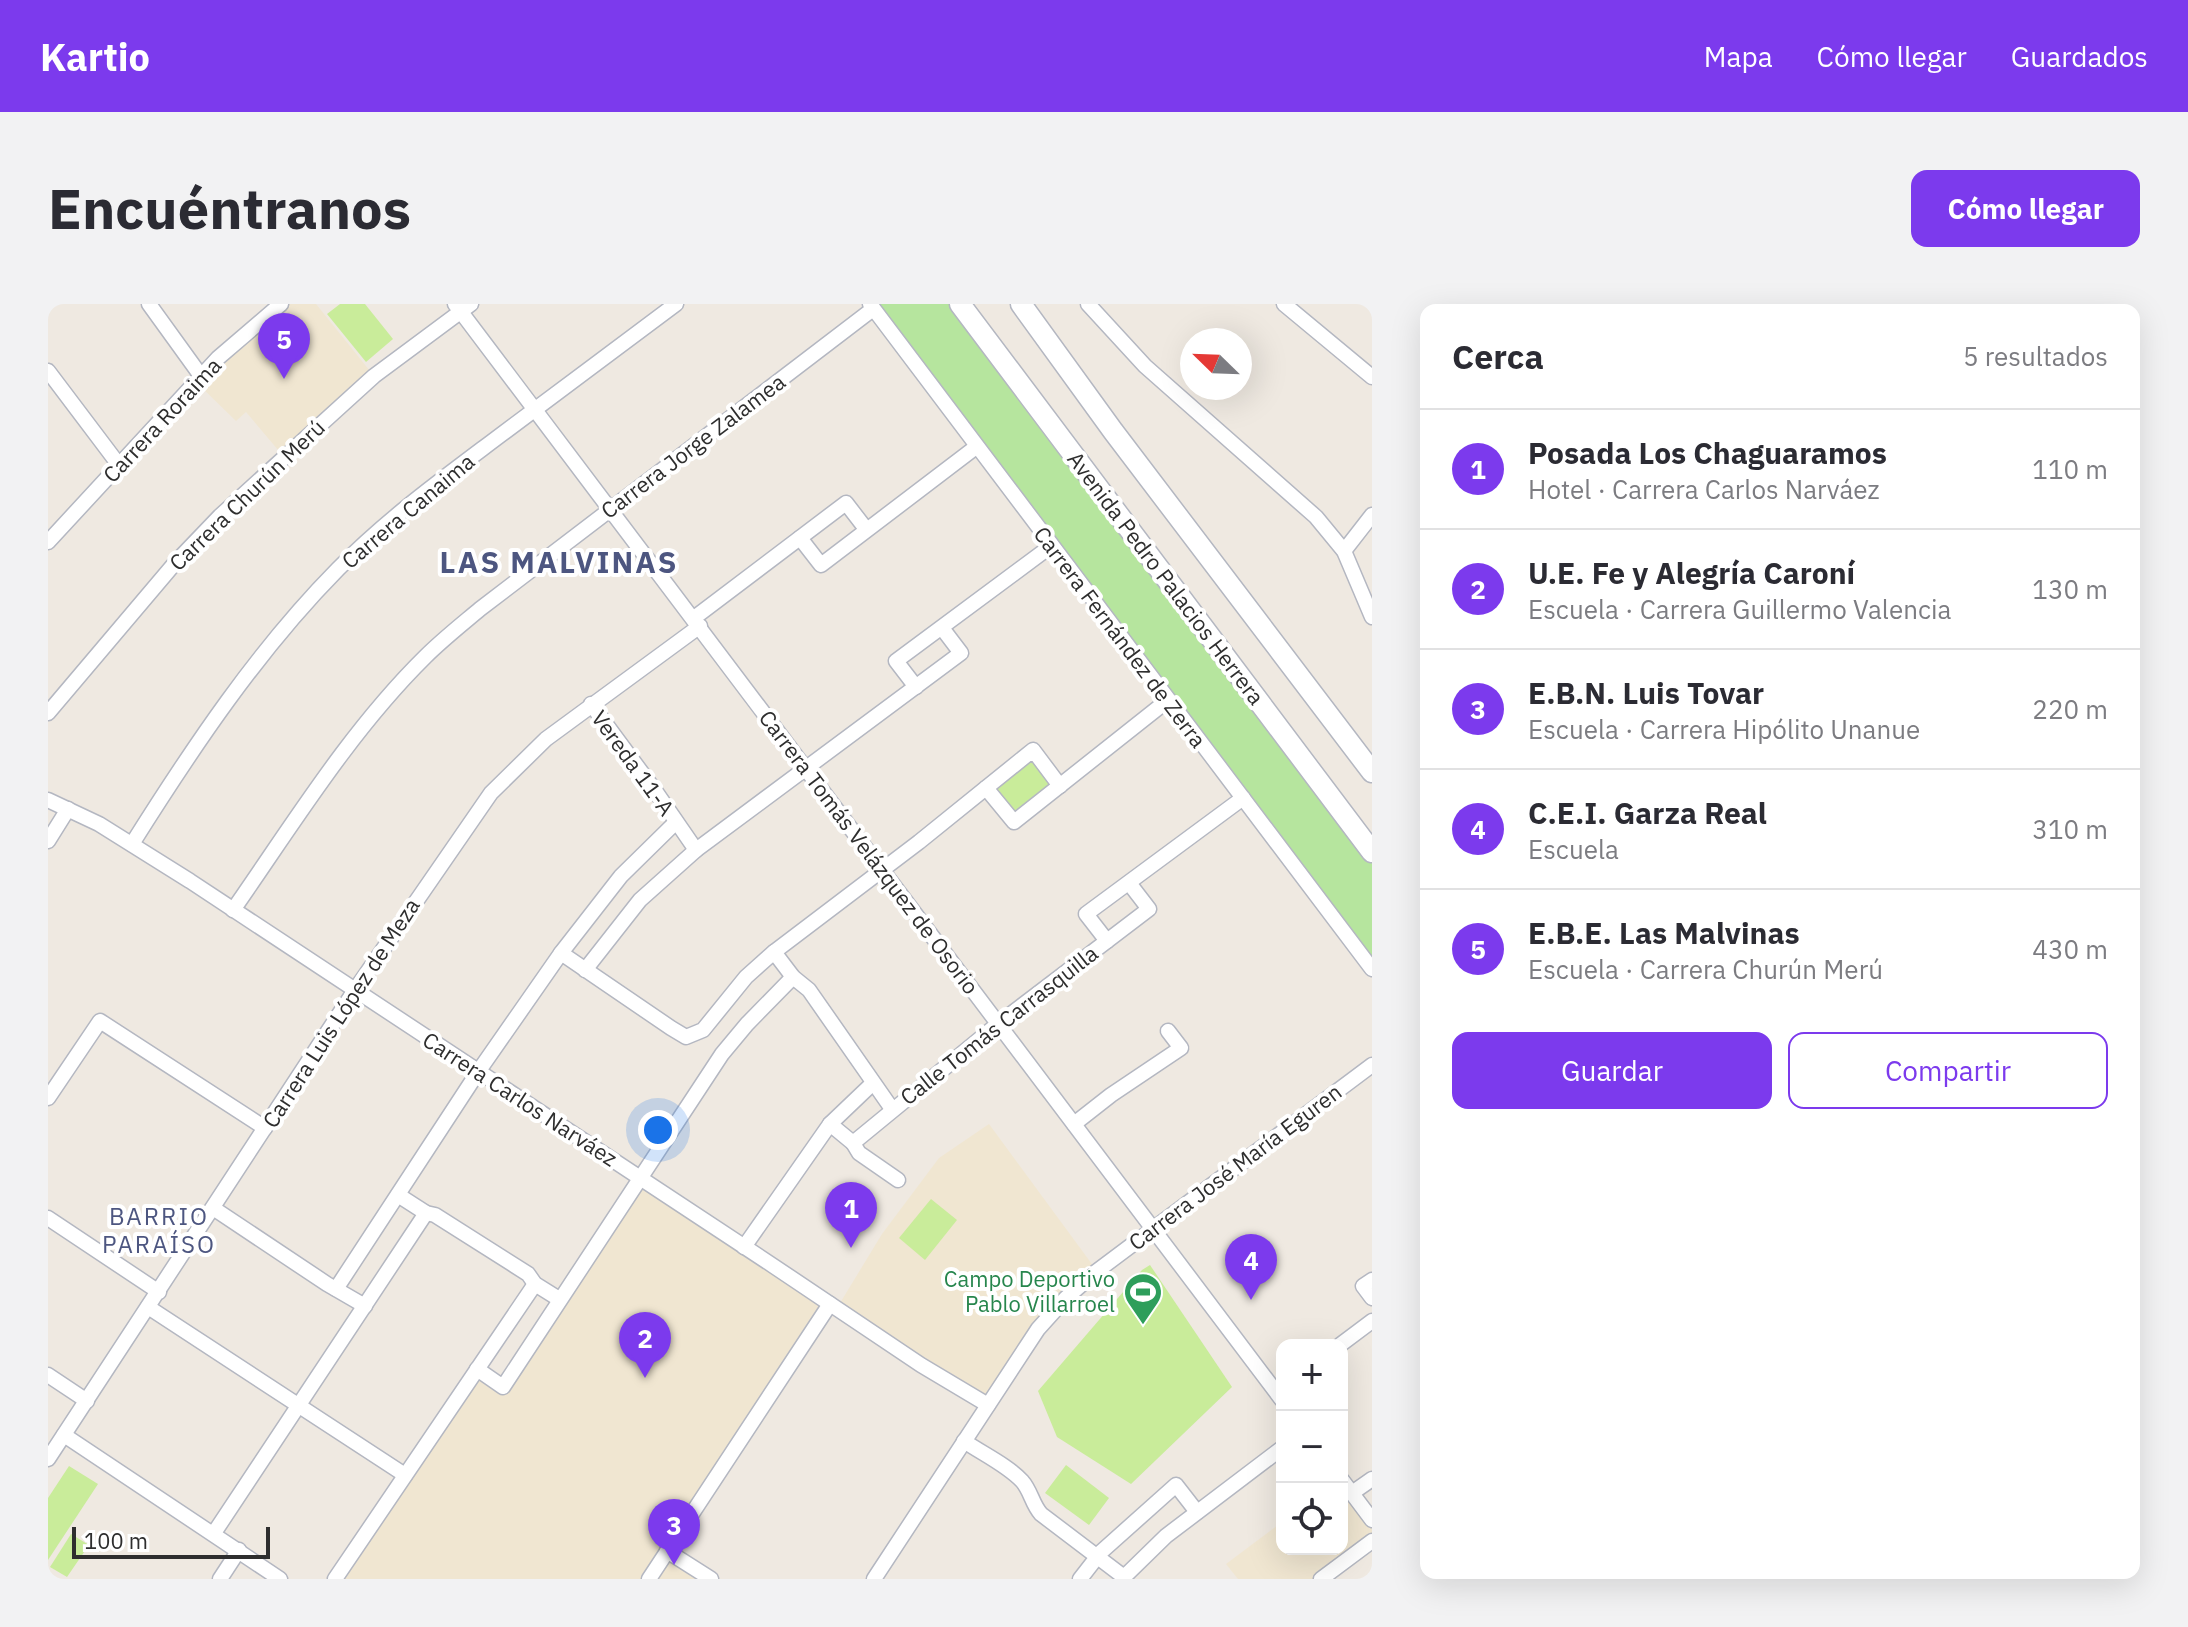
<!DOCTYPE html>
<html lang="es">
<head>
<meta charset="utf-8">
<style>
	:root { --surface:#fff; --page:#f2f2f3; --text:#2b2b33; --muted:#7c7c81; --line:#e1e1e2; --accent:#7c3aed }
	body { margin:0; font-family:"IBM Plex Sans",sans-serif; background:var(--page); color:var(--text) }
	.controls { position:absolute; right:24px; bottom:24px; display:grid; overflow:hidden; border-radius:16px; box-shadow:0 8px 32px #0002 }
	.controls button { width:72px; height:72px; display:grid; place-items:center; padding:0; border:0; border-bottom:2px solid var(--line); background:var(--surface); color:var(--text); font:40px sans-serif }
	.compass { position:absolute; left:1132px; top:24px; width:72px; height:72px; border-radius:50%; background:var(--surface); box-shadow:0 8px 32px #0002; rotate:293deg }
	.scale { position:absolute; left:24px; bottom:20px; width:198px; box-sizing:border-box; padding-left:8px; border:4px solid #2e2e2e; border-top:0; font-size:22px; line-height:28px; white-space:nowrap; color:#2e2e2e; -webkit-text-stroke:6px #fff; paint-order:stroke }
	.you { position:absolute; left:610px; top:826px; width:28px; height:28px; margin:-20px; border:6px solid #fff; border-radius:50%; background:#1a73e8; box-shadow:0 0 0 12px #1a73e833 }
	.badge { display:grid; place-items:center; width:52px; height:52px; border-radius:50%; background:var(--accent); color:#fff; font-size:26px; font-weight:700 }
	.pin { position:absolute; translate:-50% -66px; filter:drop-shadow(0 2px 4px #0008) }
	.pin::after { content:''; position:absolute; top:42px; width:28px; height:24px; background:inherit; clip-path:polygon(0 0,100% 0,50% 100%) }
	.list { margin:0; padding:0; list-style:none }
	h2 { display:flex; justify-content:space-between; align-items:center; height:104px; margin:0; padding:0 32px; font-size:34px }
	h2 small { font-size:26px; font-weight:400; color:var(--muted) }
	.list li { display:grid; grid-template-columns:52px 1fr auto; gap:24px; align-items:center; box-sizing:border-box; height:120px; padding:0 32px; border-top:2px solid var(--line) }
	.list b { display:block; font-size:30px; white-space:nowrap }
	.list p { margin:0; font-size:26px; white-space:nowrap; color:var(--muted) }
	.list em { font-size:26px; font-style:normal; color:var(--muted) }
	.actions { display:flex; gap:16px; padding:24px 32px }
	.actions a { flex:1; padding:18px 0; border:2px solid var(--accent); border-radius:16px; text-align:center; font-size:28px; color:var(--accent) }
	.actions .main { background:var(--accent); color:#fff }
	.icon { flex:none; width:44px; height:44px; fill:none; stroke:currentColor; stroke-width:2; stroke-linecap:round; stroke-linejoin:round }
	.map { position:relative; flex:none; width:1324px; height:1275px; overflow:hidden; border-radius:16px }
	header { display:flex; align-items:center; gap:48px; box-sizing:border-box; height:112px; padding:0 40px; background:var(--accent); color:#fff }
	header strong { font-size:38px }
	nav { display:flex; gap:44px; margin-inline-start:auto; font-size:28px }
	.intro { display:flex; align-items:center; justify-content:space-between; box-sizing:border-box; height:192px; padding:0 48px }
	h1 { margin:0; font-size:56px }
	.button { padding:20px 36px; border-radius:16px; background:var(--accent); color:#fff; font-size:28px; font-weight:700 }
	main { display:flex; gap:48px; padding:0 48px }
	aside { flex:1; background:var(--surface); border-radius:16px; box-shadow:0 8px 32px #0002 }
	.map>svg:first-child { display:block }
	.education { fill:#f0e6d1 }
	.green { fill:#b6e59e }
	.pitch { fill:#c9ec9a }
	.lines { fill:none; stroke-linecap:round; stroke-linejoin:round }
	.minor-casing { stroke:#b4b7c1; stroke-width:17 }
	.secondary-casing { stroke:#b4b7c1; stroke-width:23 }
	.minor { stroke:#fff; stroke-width:14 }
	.secondary { stroke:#fff; stroke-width:20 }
	.labels { text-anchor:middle; stroke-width:8; stroke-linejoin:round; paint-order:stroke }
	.street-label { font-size:22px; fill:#2e2e2e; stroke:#fff }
	.leisure-label { font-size:22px; fill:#27864d; stroke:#fff; text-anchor:end }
	.neighbourhood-label { font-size:24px; letter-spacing:2px; fill:#4d5680; stroke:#fff }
	.district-label { font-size:30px; font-weight:bold; letter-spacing:2px; fill:#4d5680; stroke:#fff }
</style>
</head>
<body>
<header>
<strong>Kartio</strong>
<nav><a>Mapa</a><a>Cómo llegar</a><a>Guardados</a></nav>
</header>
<div class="intro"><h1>Encuéntranos</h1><a class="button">Cómo llegar</a></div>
<main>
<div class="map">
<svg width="1324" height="1275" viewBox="0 0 1324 1275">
	<rect width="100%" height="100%" fill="#efe9e1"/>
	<g class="education">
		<path d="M233,0h35l58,72 -90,81 -38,-45 -10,9 -40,-39z"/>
		<path d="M941,820l108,147 -31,27 -78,107 -151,-97 45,-74 57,-76z"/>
		<path d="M592,875l190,125 -162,246 43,29h-376l142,-210 25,18z"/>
		<path d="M1294,1176l30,40v21l-51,38h-83l-12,-15 56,-42v27h60z"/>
	</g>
	<path class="green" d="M822,0h90l412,548v117z"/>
	<g class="pitch">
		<path d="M292,0h25l28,35 -27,23 -39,-48z"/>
		<path d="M986,454l21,28 -39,30 -21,-29z"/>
		<path d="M883,895l26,21 -32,40 -26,-22z"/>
		<path d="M1102,961l82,122 -101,97 -74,-47 -19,-46 104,-121z"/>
		<path d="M1018,1161l43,33 -20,27 -44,-32z"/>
		<path d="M21,1162l29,18 -50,76v-62z"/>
		<path d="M23,1230l18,11 -22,32 -17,-10z"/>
	</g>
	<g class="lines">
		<g class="minor-casing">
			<g id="minor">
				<path d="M101,0l52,72"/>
				<path d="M407,0l827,1096"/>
				<path d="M822,0l502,665"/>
				<path d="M1040,0l57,62 171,151 28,34 28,66"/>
				<path d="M1236,0l88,73"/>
				<path d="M0,67l71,94"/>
				<path d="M752,234l21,27 155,-118"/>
				<path d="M0,238l170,-184 63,-54"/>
				<path d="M1296,247l28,-36"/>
				<path d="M646,314l152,-115 20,26"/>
				<path d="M868,383l-20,-26 155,-115"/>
				<path d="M543,400l65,88 40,58"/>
				<path d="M0,409l127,-150 45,-47 154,-140 97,-72"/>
				<path d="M938,484l28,34 154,-122"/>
				<path d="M0,496l51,24 91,57 579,382 152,102 67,40"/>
				<path d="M0,537l20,-32"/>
				<path d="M84,540c61,-97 126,-194 206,-275 50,-51 107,-92 164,-135 58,-43 116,-87 174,-130"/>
				<path d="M185,606c60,-86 117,-179 192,-253 17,-17 36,-32 55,-48l393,-300"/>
				<path d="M1059,637l-21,-27 157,-116"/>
				<path d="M726,648l19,25 16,13 83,119"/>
				<path d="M513,649l110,75 15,9 17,-7 43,-53 28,-25 145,-110 114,-92 27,36"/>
				<path d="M537,666l55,-70 56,-50 265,-197 -19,-25"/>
				<path d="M0,794l52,-77 165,107"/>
				<path d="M782,820l23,19 6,10 39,27"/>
				<path d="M1026,820l37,-29 70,-47 -13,-17"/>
				<path d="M805,839l145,-119 151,-115 -20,-26"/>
				<path d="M350,891l28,18 9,2 93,59 7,10 24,15"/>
				<path d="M165,904l114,76 38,22"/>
				<path d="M0,914l111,74"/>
				<path d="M696,943l86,-123 43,-41"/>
				<path d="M1324,976l-9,6 9,12"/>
				<path d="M288,985l142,-217 83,-119 60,-77 55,-54"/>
				<path d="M100,1003l257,168"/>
				<path d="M1292,1041l32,-24"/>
				<path d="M429,1065l26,18 219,-333 25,-30 46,-47"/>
				<path d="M0,1071l39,26"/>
				<path d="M16,1131l216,144"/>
				<path d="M916,1137c19,13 43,24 58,40 9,10 10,23 19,33l83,63 42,-41 116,-88"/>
				<path d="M0,1155l307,-469 136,-197 55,-54 154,-113"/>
				<path d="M1294,1176l30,40"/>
				<path d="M1304,1189l20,-14"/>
				<path d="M166,1229l212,-320"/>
				<path d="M619,1247l44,28"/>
				<path d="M172,1275l19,-29"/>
				<path d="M287,1275l200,-295"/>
				<path d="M601,1275l181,-275"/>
				<path d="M826,1275l164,-250 28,-31 31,-27 275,-206"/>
				<path d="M1032,1275l21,-27 75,-67 21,27"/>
				<path d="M1273,1275l51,-38"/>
			</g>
		</g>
		<g class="secondary-casing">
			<g id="secondary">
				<path d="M912,0l412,548"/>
				<path d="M973,0l92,127 259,341"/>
			</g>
		</g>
		<use href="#minor" class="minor"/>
		<use href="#secondary" class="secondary"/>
	</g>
	<defs>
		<g id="stadium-pin" transform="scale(2)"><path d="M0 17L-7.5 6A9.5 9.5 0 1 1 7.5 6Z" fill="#2e9e5b" stroke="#fff"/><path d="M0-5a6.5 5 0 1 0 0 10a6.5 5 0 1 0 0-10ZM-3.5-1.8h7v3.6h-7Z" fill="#fff"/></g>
	</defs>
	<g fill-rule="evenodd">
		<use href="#stadium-pin" x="1095" y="988"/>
	</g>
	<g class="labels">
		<g class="street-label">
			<text transform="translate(114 116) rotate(-47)" y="8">Carrera Roraima</text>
			<text transform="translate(645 142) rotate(-37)" y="8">Carrera Jorge Zalamea</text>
			<text transform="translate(199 191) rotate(-44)" y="8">Carrera Churún Merú</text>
			<text transform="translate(360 207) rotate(-40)" y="8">Carrera Canaima</text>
			<text transform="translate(1118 274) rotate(53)" y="8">Avenida Pedro Palacios Herrera</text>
			<text transform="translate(1072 333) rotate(53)" y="8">Carrera Fernández de Zerra</text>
			<text transform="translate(585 459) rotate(54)" y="8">Vereda 11-A</text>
			<text transform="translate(821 548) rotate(53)" y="8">Carrera Tomás Velázquez de Osorio</text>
			<text transform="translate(293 709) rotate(-57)" y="8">Carrera Luis López de Meza</text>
			<text transform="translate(951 721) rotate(-38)" y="8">Calle Tomás Carrasquilla</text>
			<text transform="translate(472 795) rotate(33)" y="8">Carrera Carlos Narváez</text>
			<text transform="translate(1187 863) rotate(-37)" y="8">Carrera José María Eguren</text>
		</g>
		<g class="leisure-label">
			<text x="1067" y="983">Campo Deportivo<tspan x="1067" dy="25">Pablo Villarroel</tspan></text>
		</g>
		<g class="neighbourhood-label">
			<text x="111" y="921">BARRIO<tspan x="111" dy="28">PARAÍSO</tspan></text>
		</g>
		<g class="district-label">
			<text x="511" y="269">LAS MALVINAS</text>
		</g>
	</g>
</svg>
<div class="controls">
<button>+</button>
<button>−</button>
<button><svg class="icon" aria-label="locate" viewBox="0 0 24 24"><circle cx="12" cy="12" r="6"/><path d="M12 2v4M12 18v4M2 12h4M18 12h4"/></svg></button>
</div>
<svg class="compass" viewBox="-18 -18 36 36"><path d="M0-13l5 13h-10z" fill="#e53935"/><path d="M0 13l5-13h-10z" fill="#7c7c81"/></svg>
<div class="scale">100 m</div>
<div class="you"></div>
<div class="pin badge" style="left:803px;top:944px">1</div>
<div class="pin badge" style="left:597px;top:1074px">2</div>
<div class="pin badge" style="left:626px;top:1261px">3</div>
<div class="pin badge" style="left:1203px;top:996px">4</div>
<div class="pin badge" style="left:236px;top:75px">5</div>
</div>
<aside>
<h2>Cerca<small>5 resultados</small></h2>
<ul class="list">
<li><span class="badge">1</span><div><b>Posada Los Chaguaramos</b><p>Hotel · Carrera Carlos Narváez</p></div><em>110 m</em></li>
<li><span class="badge">2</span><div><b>U.E. Fe y Alegría Caroní</b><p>Escuela · Carrera Guillermo Valencia</p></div><em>130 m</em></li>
<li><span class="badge">3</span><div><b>E.B.N. Luis Tovar</b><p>Escuela · Carrera Hipólito Unanue</p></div><em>220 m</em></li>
<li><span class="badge">4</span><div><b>C.E.I. Garza Real</b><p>Escuela</p></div><em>310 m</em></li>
<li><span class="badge">5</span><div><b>E.B.E. Las Malvinas</b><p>Escuela · Carrera Churún Merú</p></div><em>430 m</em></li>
</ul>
<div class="actions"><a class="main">Guardar</a><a>Compartir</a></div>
</aside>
</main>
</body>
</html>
